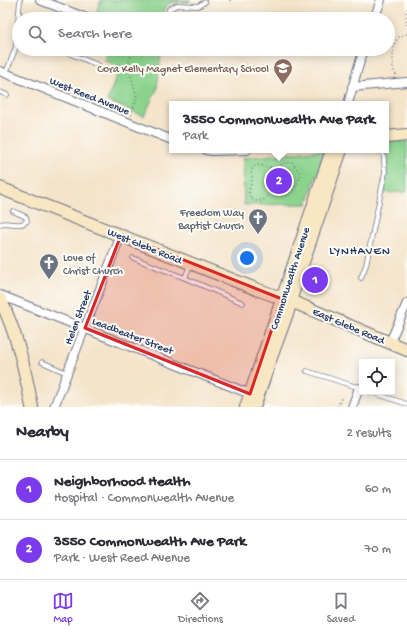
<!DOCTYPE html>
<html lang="en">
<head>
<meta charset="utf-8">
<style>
	:root { --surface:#fff; --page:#f2f2f3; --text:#2b2b33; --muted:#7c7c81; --line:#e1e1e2; --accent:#7c3aed }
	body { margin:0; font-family:"Gochi Hand",sans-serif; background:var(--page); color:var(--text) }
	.controls { position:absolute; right:12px; bottom:12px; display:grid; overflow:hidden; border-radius:0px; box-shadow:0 2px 10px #0003 }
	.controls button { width:36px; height:36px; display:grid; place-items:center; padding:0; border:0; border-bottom:1px solid var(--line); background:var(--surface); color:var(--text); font:20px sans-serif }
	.you { position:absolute; left:247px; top:258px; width:14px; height:14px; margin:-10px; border:3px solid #fff; border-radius:50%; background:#1a73e8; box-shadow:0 0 0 6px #1a73e833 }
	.badge { display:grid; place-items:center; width:26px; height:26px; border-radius:50%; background:var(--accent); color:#fff; font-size:13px; font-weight:700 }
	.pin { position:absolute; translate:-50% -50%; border:2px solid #fff; box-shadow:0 1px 4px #0006 }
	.popup { position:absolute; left:169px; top:101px; width:220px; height:52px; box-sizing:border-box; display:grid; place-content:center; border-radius:0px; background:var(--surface); filter:drop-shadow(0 1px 3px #0005); font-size:13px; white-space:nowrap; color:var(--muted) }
	.popup b { font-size:15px; color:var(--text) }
	.popup::after { content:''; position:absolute; left:50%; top:100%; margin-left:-8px; border:8px solid transparent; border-top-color:var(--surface) }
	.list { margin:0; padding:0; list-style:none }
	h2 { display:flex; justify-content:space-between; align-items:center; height:52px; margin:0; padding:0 16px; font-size:17px }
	h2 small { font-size:13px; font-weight:400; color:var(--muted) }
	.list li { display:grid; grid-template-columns:26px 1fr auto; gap:12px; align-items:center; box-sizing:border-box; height:60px; padding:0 16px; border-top:1px solid var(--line) }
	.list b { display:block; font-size:15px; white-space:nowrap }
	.list p { margin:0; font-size:13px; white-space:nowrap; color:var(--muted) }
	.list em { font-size:13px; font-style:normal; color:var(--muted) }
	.icon { flex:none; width:22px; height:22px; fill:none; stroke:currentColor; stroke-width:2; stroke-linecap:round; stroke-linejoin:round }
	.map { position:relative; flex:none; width:407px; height:407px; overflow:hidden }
	.search { position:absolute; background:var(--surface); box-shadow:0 2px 10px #0003; left:12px; right:12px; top:12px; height:44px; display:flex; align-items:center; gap:10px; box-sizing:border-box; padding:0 14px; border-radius:22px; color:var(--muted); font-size:15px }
	.sheet { height:172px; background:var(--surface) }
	nav { display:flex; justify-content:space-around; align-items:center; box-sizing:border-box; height:56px; border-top:1px solid var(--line); background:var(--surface); font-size:11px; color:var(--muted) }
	nav a { display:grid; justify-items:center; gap:2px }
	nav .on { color:var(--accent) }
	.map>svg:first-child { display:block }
	.green { fill:#8bd38d; stroke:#538176 }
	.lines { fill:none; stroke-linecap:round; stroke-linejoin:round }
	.lane-casing { stroke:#676e84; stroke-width:5.5 }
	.street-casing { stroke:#676e84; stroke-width:10 }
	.secondary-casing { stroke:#676e84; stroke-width:14 }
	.path { stroke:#676e84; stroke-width:1.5; stroke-dasharray:1 3; stroke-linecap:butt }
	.lane { stroke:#fff; stroke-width:4 }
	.street { stroke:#fff; stroke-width:8 }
	.secondary { stroke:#f9e7c3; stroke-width:12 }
	.marked { fill:#d62828; fill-opacity:0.2; stroke:#d62828; stroke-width:3; stroke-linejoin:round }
	.labels { text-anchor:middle; stroke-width:4; stroke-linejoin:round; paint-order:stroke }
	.education-label { font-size:11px; fill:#785e54; stroke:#fdfcf7; text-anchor:end }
	.street-label { font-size:11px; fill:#1b2f5e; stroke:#fdfcf7 }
	.worship-label { font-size:11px; fill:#5b616d; stroke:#fdfcf7; text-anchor:end }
	.neighbourhood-label { font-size:12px; letter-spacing:1px; fill:#1b2f5e; stroke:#fdfcf7 }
</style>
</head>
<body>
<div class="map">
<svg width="407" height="407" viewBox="0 0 407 407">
	<rect width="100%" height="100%" fill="#fdfcf7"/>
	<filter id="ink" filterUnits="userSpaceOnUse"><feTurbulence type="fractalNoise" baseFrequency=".025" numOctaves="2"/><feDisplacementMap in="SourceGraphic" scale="8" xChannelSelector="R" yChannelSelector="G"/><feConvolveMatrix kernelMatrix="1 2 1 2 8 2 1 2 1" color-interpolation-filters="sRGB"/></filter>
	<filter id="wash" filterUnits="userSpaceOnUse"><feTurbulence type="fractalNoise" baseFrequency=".012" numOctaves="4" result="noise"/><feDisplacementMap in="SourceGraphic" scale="16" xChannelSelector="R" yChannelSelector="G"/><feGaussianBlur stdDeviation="0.9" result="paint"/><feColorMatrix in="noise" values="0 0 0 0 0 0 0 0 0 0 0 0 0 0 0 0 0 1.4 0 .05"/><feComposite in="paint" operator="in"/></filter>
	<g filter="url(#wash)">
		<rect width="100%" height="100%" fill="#f4e4ca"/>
		<g class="green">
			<path d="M101,0h90l-2,2c-20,0 -23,-2 -28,17h-47l-18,-7z"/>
			<path d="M108,49h36l17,4 -4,36 -13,27 -37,-15 13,-34 -16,-7z"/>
			<path d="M407,141v51l-23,1 3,-23v-27z"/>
			<path d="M325,150l-18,54 -63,1 -1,-47z"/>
		</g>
	</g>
	<g filter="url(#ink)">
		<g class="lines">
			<g class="lane-casing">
				<g id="lane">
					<path d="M166,19l3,-10 8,-4 21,1 7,-4"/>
					<path d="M58,49l40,16"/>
					<path d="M6,73l10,-26 4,-47"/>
					<path d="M0,92l7,3"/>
					<path d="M0,224c9,-3 20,4 27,-3l-1,-4 -13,-6"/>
					<path d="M133,258l52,20 5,-13"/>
					<path d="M185,278l58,25"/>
					<path d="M361,278l5,-13 19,-93 -2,-22"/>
					<path d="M42,362l25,11"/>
					<path d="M307,371l53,17"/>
					<path d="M371,392l36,12"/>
				</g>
			</g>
			<g class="street-casing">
				<g id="street">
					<path d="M40,0l49,19"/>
					<path d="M374,19l7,-19"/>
					<path d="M184,49l7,1 9,-1"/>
					<path d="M0,71l172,69"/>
					<path d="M352,87l55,-5"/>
					<path d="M348,104l9,-33 7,-22"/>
					<path d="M206,150l6,1 35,-1"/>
					<path d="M0,295l253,100"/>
					<path d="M390,342l17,-39"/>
					<path d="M54,407l67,-172"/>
					<path d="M352,407l7,-19"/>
				</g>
			</g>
			<g class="secondary-casing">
				<g id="secondary">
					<path d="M386,137l21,-2"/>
					<path d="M0,188l256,101 42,15 109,46"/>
					<path d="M0,299c17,34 25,71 32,108"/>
					<path d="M246,407l86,-257"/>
					<path d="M254,407l19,-55 15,-41 5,-19 48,-142"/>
				</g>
			</g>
			<g class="path">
				<path d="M230,0l1,3"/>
				<path d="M407,8l-1,6 1,11"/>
				<path d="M396,75l-3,-6v-19l2,-8 5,-6 7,-2"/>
				<path d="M131,115l6,-17 -9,-33 5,-16"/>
				<path d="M292,162l9,13c-4,9 -7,18 -18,19 -4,1 -9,-1 -13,0 -2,1 -5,5 -7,6 -6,3 -13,0 -14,-7 0,-4 2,-8 3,-12 2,-8 -5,-9 4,-16l19,3 10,-5z"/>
				<path d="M338,407l3,-9"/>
			</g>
			<use href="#lane" class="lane"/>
			<use href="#street" class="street"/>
			<use href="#secondary" class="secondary"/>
		</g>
	</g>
	<path class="marked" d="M121,235l161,64 -32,95 -165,-66z"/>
	<defs>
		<g id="school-pin" transform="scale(1)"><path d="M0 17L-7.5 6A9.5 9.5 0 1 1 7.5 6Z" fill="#8d6e63" stroke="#fdfcf7"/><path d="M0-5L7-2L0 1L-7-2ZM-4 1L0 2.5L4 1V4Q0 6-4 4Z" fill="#fff"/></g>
		<g id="church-pin" transform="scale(1)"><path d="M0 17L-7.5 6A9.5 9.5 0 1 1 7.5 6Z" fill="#6b7280" stroke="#fdfcf7"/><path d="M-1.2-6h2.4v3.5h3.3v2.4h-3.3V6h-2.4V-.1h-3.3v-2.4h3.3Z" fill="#fff"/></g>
	</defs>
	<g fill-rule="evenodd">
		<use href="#school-pin" x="283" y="68"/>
		<use href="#church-pin" x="258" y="218"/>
		<use href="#church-pin" x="49" y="263"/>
	</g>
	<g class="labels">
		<g class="education-label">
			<text x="269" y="72">Cora Kelly Magnet Elementary School</text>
		</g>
		<g class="street-label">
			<text transform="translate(90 95) rotate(22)" y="4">West Reed Avenue</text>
			<text transform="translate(145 245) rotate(22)" y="4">West Glebe Road</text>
			<text transform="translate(289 278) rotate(-72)" y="4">Commonwealth Avenue</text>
			<text transform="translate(77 317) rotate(-69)" y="4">Helen Street</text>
			<text transform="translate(349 325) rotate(23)" y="4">East Glebe Road</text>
			<text transform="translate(133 335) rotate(21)" y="4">Leadbeater Street</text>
		</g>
		<g class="worship-label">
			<text x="244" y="216">Freedom Way<tspan x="244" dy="13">Baptist Church</tspan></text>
			<text x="63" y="261" text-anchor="start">Love of<tspan x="63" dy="13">Christ Church</tspan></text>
		</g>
		<g class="neighbourhood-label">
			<text x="360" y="254">LYNHAVEN</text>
		</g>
	</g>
</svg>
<div class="controls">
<button><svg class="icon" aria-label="locate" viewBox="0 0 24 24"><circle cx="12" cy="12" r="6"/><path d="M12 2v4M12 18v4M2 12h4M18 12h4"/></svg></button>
</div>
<div class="you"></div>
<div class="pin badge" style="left:315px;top:280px">1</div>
<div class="pin badge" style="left:279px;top:181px">2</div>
<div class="popup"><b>3550 Commonwealth Ave Park</b>Park</div>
<div class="search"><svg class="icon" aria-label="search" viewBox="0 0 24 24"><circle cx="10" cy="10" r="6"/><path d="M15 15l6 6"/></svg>Search here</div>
</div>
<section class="sheet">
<h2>Nearby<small>2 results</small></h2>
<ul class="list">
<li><span class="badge">1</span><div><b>Neighborhood Health</b><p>Hospital · Commonwealth Avenue</p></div><em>60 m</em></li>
<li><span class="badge">2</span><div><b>3550 Commonwealth Ave Park</b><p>Park · West Reed Avenue</p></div><em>70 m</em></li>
</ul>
</section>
<nav>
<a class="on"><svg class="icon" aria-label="map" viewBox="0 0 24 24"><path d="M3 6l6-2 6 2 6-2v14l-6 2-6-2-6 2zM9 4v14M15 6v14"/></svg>Map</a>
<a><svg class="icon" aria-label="directions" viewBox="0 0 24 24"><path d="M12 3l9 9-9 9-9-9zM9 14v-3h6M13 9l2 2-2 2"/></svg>Directions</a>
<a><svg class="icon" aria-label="saved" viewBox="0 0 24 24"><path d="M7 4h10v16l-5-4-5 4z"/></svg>Saved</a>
</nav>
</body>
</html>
